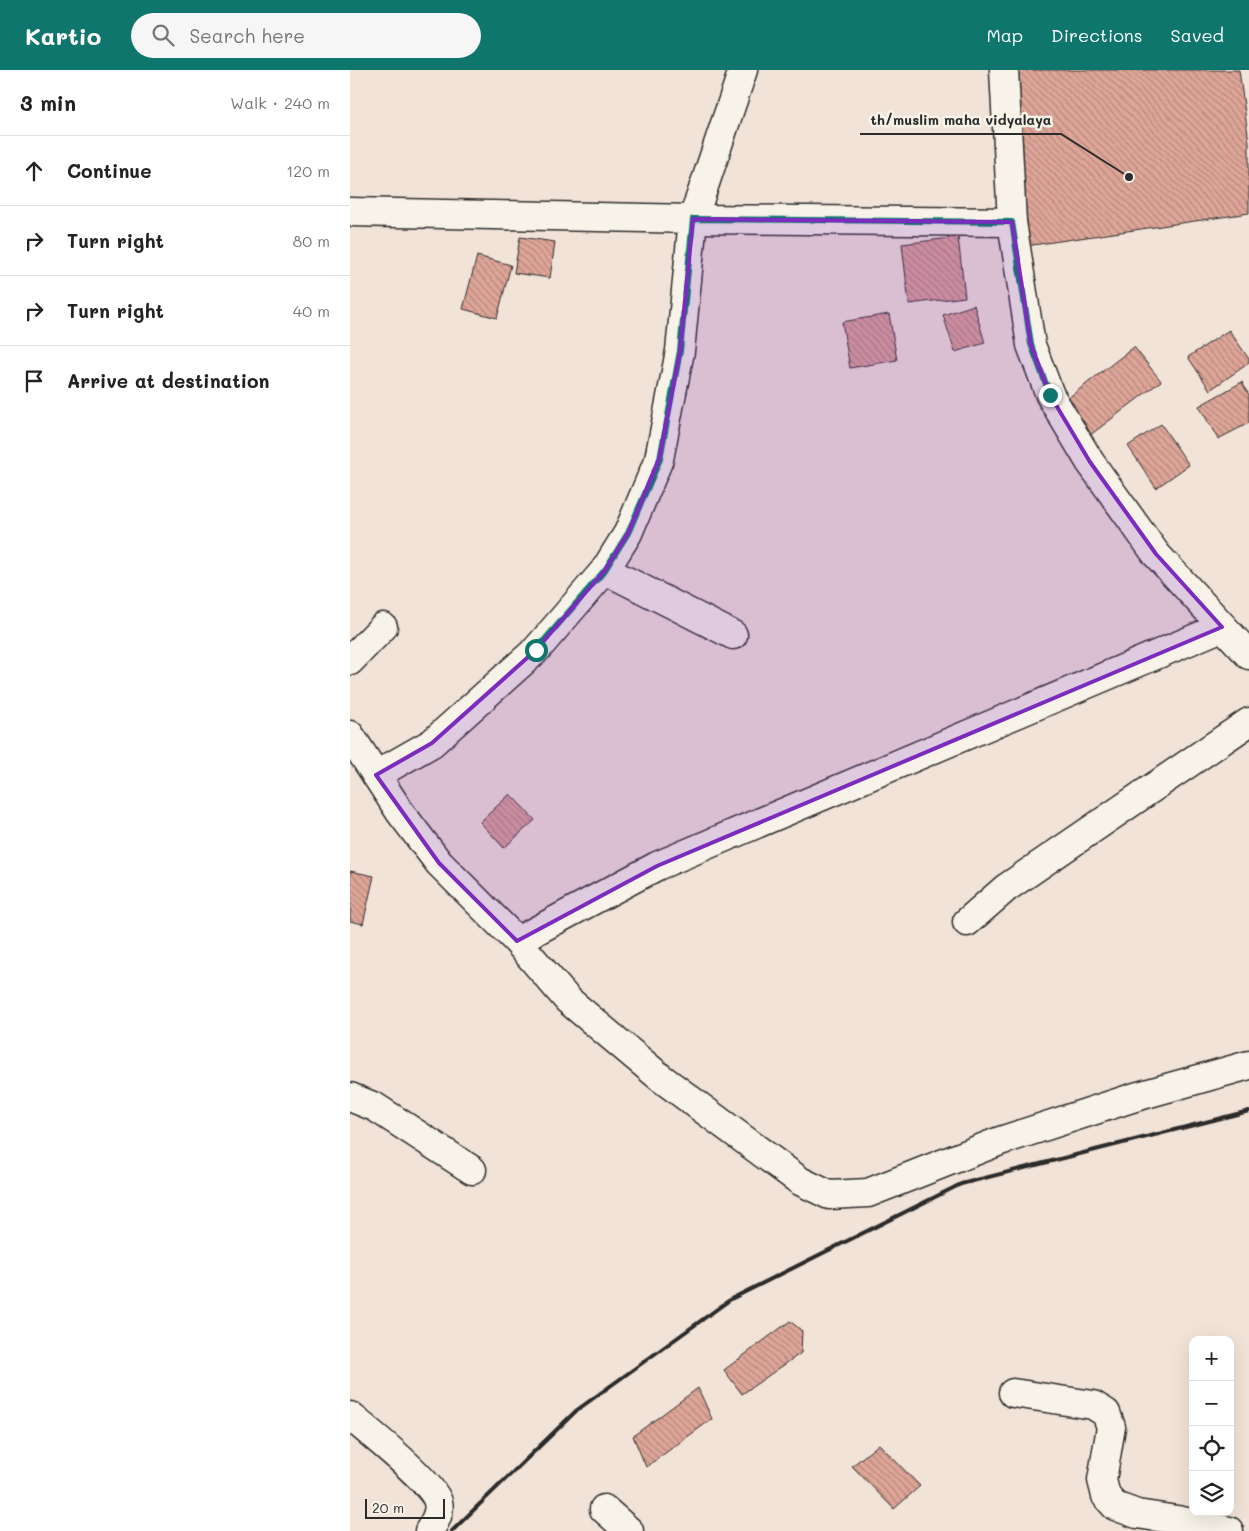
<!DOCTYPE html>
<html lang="en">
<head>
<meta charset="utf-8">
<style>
	:root { --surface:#fff; --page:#f6f6f6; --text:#222; --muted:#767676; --line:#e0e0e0; --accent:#0f766e }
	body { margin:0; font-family:Mali,sans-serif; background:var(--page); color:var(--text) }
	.controls { position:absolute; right:15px; bottom:15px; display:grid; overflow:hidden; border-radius:10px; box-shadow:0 5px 20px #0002 }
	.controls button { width:45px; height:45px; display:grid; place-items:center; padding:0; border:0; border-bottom:1px solid var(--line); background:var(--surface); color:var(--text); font:25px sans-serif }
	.scale { position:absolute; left:15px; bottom:12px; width:80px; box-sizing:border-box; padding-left:5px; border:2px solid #2b2b2b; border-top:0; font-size:14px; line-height:18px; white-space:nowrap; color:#2b2b2b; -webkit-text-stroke:4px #f7f3e8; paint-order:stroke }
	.stop { position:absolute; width:15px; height:15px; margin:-11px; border:4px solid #0f766e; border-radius:50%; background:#fff }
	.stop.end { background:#0f766e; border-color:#fff; box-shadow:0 1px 5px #0008 }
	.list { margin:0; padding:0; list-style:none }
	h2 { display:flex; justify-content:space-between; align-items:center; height:65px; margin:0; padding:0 20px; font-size:21px }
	h2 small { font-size:16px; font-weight:400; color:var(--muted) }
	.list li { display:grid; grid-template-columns:32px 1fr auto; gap:15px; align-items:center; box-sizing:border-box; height:70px; padding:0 20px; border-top:1px solid var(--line) }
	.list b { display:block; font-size:19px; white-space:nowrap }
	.list em { font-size:16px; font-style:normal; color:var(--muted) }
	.icon { flex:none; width:28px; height:28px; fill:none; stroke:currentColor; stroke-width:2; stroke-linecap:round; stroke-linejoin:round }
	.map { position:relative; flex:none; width:899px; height:1461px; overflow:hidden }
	header { display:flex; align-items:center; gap:30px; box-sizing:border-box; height:70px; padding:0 25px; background:var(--accent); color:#fff }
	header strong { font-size:24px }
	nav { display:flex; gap:28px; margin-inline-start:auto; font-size:18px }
	.search { width:350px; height:45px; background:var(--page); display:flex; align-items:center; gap:12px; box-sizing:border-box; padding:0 18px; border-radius:28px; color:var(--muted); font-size:19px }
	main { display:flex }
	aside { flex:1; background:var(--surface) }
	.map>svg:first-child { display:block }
	.building { fill:url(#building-back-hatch); stroke:#2b2b2b }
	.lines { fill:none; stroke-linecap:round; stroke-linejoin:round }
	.street-casing { stroke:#2b2b2b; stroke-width:31 }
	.street { stroke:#f7f3e8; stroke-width:28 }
	.rail { stroke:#2b2b2b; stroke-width:4 }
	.route { stroke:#0f766e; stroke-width:6 }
	.marked { fill:#7b2cbf; fill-opacity:0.2; stroke:#7b2cbf; stroke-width:4; stroke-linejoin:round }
	.leader { fill:none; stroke:#2b2b2b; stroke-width:2 }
	.callout-dot { fill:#2b2b2b; stroke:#f7f3e8; stroke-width:2 }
	.callout-label { font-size:14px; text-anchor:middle; font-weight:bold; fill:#2b2b2b; stroke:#f7f3e8; stroke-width:5; stroke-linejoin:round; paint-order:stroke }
</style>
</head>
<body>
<header>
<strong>Kartio</strong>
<div class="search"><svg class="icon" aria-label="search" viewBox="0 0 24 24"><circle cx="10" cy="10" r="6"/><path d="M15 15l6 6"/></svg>Search here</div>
<nav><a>Map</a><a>Directions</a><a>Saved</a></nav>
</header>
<main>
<aside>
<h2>3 min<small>Walk · 240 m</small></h2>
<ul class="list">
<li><svg class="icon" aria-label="ahead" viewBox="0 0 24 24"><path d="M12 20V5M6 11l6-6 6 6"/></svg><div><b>Continue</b></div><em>120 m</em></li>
<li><svg class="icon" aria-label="right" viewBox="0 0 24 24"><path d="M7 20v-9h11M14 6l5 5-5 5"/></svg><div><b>Turn right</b></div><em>80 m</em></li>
<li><svg class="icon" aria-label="right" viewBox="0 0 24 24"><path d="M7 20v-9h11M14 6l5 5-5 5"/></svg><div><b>Turn right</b></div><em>40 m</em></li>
<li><svg class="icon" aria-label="arrive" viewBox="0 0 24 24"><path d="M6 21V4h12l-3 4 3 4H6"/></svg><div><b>Arrive at destination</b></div></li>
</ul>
</aside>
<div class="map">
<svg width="899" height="1461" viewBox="0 0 899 1461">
	<defs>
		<pattern id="building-back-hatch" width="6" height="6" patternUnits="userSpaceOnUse" patternTransform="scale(1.25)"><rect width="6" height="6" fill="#dea598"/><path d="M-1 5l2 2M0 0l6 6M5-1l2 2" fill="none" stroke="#b4877c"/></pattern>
	</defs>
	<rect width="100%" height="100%" fill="#f2e3d8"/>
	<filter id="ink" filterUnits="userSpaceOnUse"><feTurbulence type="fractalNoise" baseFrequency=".02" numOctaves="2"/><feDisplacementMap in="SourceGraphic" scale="10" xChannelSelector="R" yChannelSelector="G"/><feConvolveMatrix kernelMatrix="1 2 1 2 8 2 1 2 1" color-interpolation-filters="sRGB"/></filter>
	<g filter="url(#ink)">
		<g class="building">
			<path d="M644,0h245l10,72v71l-230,34z"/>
			<path d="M170,167l35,5 -5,36 -36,-5z"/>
			<path d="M608,167l7,60 -56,7 -7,-60z"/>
			<path d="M127,186l34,9 -14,53 -34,-9z"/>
			<path d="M624,235l11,38 -30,9 -12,-37z"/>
			<path d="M539,244l8,46 -47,8 -8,-46z"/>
			<path d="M879,260l20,29v4l-39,27 -22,-33z"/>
			<path d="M784,277l27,34 -72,55 -26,-34z"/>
			<path d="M892,312l7,13v28l-31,16 -19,-33z"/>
			<path d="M811,354l28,41 -33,23 -28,-42z"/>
			<path d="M160,724l25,26 -31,28 -24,-26z"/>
			<path d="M0,801l24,5 -11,48 -13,-3z"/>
			<path d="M440,1251l12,10 -1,22 -59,41 -18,-24z"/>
			<path d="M348,1318l14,31 -66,48 -13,-31z"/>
			<path d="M529,1374l41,42 -26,23 -42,-43z"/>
		</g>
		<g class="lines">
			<g class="street-casing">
				<g id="street">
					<path d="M654,0l8,152 19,123 19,50 40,67 66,92 93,101"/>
					<path d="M0,142l343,7 319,3"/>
					<path d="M255,500l128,65"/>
					<path d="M0,591l33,-34"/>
					<path d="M0,665l50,77 39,51 78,78 51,59 93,78 139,103 29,14 39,-2 132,-52 135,-44 114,-32"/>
					<path d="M26,705l56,-32 104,-93 69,-80 23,-37 31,-74 21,-108 13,-132 50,-149"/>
					<path d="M617,852l39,-34 243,-166"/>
					<path d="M167,871l140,-75 565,-239"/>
					<path d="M0,1027l25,10 97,63"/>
					<path d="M663,1323l80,12 13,8 5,14 -9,53 4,16 9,10 22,8 40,6 52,11"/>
					<path d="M0,1346c17,14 84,68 88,86 3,11 -4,21 -9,29"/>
					<path d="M254,1439l25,22"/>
				</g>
			</g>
			<use href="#street" class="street"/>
			<path class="rail" d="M102,1461l125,-121 154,-111 230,-115 288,-73"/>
		</g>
	</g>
	<g class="lines" filter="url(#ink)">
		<path class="route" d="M186,580l69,-80 23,-37 32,-74 20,-108 13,-132 319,3 19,122 19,51"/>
	</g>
	<path class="marked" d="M343,149l319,3 19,123 19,50 40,67 66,92 66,73 -565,239 -140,75 -78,-78 -63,-88 56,-32 104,-93 69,-80 23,-37 31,-74 21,-108z"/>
	<path class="leader" d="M779 107L711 64H510"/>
	<circle class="callout-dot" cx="779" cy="107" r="5"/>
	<g class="callout-label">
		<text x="611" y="55">th/muslim maha vidyalaya</text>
	</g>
</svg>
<div class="controls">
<button>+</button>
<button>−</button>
<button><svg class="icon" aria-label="locate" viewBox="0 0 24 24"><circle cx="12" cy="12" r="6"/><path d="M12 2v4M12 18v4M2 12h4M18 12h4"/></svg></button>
<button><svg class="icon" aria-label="layers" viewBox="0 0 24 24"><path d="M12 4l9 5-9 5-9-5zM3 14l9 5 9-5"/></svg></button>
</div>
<div class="scale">20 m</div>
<div class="stop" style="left:186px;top:580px"></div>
<div class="stop end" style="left:700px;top:325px"></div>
</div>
</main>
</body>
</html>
